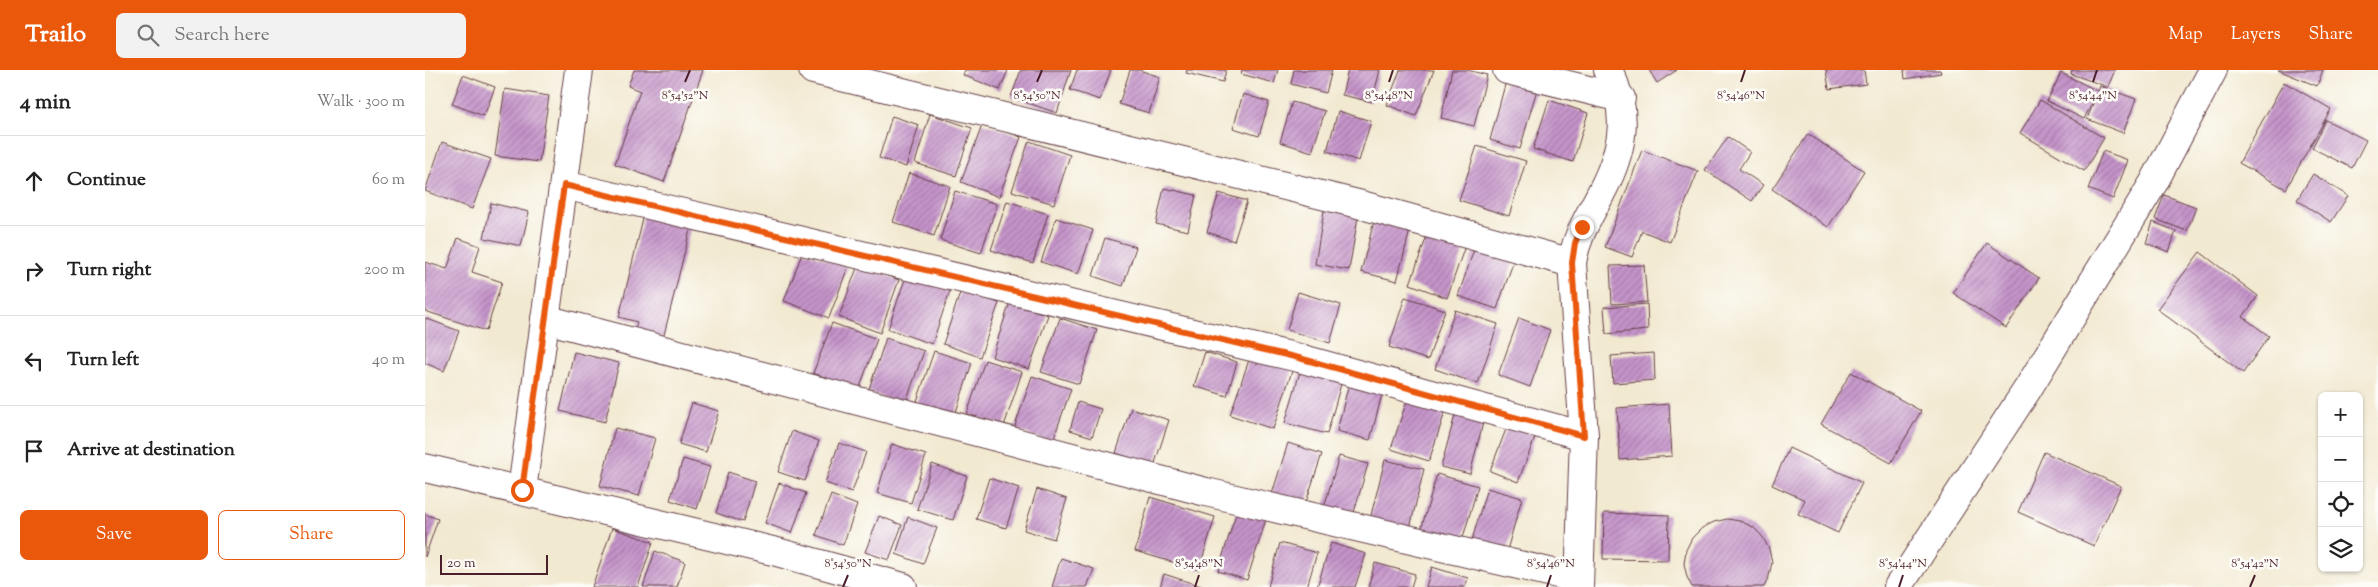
<!DOCTYPE html>
<html lang="en">
<head>
<meta charset="utf-8">
<style>
	:root { --surface:#fff; --page:#f2f2f2; --text:#222; --muted:#767676; --line:#e0e0e0; --accent:#ea580c }
	body { margin:0; font-family:"Sorts Mill Goudy",serif; background:var(--page); color:var(--text) }
	.controls { position:absolute; right:15px; bottom:15px; display:grid; overflow:hidden; border-radius:8px; box-shadow:0 1px 4px #0004 }
	.controls button { width:45px; height:45px; display:grid; place-items:center; padding:0; border:0; border-bottom:1px solid var(--line); background:var(--surface); color:var(--text); font:25px sans-serif }
	.scale { position:absolute; left:15px; bottom:12px; width:108px; box-sizing:border-box; padding-left:5px; border:2px solid #4a1f2b; border-top:0; font-size:14px; line-height:18px; white-space:nowrap; color:#4a1f2b; -webkit-text-stroke:4px #fdfcf7; paint-order:stroke }
	.stop { position:absolute; width:15px; height:15px; margin:-11px; border:4px solid #ea580c; border-radius:50%; background:#fff }
	.stop.end { background:#ea580c; border-color:#fff; box-shadow:0 1px 5px #0008 }
	.list { margin:0; padding:0; list-style:none }
	h2 { display:flex; justify-content:space-between; align-items:center; height:65px; margin:0; padding:0 20px; font-size:21px }
	h2 small { font-size:16px; font-weight:400; color:var(--muted) }
	.list li { display:grid; grid-template-columns:32px 1fr auto; gap:15px; align-items:center; box-sizing:border-box; height:90px; padding:0 20px; border-top:1px solid var(--line) }
	.list b { display:block; font-size:19px; white-space:nowrap }
	.list em { font-size:16px; font-style:normal; color:var(--muted) }
	.actions { display:flex; gap:10px; padding:15px 20px }
	.actions a { flex:1; padding:11px 0; border:1px solid var(--accent); border-radius:8px; text-align:center; font-size:18px; color:var(--accent) }
	.actions .main { background:var(--accent); color:#fff }
	.icon { flex:none; width:28px; height:28px; fill:none; stroke:currentColor; stroke-width:2; stroke-linecap:round; stroke-linejoin:round }
	.map { position:relative; flex:none; width:1953px; height:517px; overflow:hidden }
	header { display:flex; align-items:center; gap:30px; box-sizing:border-box; height:70px; padding:0 25px; background:var(--accent); color:#fff }
	header strong { font-size:24px }
	nav { display:flex; gap:28px; margin-inline-start:auto; font-size:18px }
	.search { width:350px; height:45px; background:var(--page); display:flex; align-items:center; gap:12px; box-sizing:border-box; padding:0 18px; border-radius:8px; color:var(--muted); font-size:19px }
	main { display:flex }
	aside { flex:1; background:var(--surface) }
	.map>svg:first-child { display:block }
	.building { fill:url(#building-hatch) }
	.lines { fill:none; stroke-linecap:round; stroke-linejoin:round }
	.minor-casing { stroke:#633d44; stroke-width:30 }
	.tertiary-casing { stroke:#633d44; stroke-width:30 }
	.minor { stroke:#fff; stroke-width:28 }
	.tertiary { stroke:#fff; stroke-width:28 }
	.route { stroke:#ea580c; stroke-width:6 }
	.ticks { fill:none; stroke:#4a1f2b; stroke-width:2 }
	.ticks-label { font-size:12px; text-anchor:middle; fill:#4a1f2b; stroke:#fdfcf7; stroke-width:5; stroke-linejoin:round; paint-order:stroke }
</style>
</head>
<body>
<header>
<strong>Trailo</strong>
<div class="search"><svg class="icon" aria-label="search" viewBox="0 0 24 24"><circle cx="10" cy="10" r="6"/><path d="M15 15l6 6"/></svg>Search here</div>
<nav><a>Map</a><a>Layers</a><a>Share</a></nav>
</header>
<main>
<aside>
<h2>4 min<small>Walk · 300 m</small></h2>
<ul class="list">
<li><svg class="icon" aria-label="ahead" viewBox="0 0 24 24"><path d="M12 20V5M6 11l6-6 6 6"/></svg><div><b>Continue</b></div><em>60 m</em></li>
<li><svg class="icon" aria-label="right" viewBox="0 0 24 24"><path d="M7 20v-9h11M14 6l5 5-5 5"/></svg><div><b>Turn right</b></div><em>200 m</em></li>
<li><svg class="icon" aria-label="left" viewBox="0 0 24 24"><path d="M17 20v-9H6M10 6l-5 5 5 5"/></svg><div><b>Turn left</b></div><em>40 m</em></li>
<li><svg class="icon" aria-label="arrive" viewBox="0 0 24 24"><path d="M6 21V4h12l-3 4 3 4H6"/></svg><div><b>Arrive at destination</b></div></li>
</ul>
<div class="actions"><a class="main">Save</a><a>Share</a></div>
</aside>
<div class="map">
<svg width="1953" height="517" viewBox="0 0 1953 517">
	<defs>
		<pattern id="building-hatch" width="6" height="6" patternUnits="userSpaceOnUse" patternTransform="scale(1.25)"><rect width="6" height="6" fill="#c594ca"/><path d="M-1 1l2-2M0 6l6-6M5 7l2-2" fill="none" stroke="#a278a4"/></pattern>
	</defs>
	<rect width="100%" height="100%" fill="#fdfcf7"/>
	<filter id="ink" filterUnits="userSpaceOnUse"><feTurbulence type="fractalNoise" baseFrequency=".02" numOctaves="2"/><feDisplacementMap in="SourceGraphic" scale="10" xChannelSelector="R" yChannelSelector="G"/><feConvolveMatrix kernelMatrix="1 2 1 2 8 2 1 2 1" color-interpolation-filters="sRGB"/></filter>
	<filter id="wash" filterUnits="userSpaceOnUse"><feTurbulence type="fractalNoise" baseFrequency=".0096" numOctaves="4" result="noise"/><feDisplacementMap in="SourceGraphic" scale="20" xChannelSelector="R" yChannelSelector="G"/><feGaussianBlur stdDeviation="1.12" result="paint"/><feColorMatrix in="noise" values="0 0 0 0 0 0 0 0 0 0 0 0 0 0 0 0 0 1.4 0 .05"/><feComposite in="paint" operator="in"/></filter>
	<g filter="url(#wash)">
		<rect width="100%" height="100%" fill="#f2e9d1"/>
		<g id="blocks">
			<g class="building">
				<path d="M209,0h69l-39,112 -49,-18 25,-73 -12,-5z"/>
				<path d="M540,0h43l-8,20 -37,-15z"/>
				<path d="M596,0h50l-14,43 -46,-16z"/>
				<path d="M652,0h34l-11,30 -30,-10z"/>
				<path d="M705,0h9l21,7 -11,36 -30,-9z"/>
				<path d="M762,0h39l-3,12 -37,-9z"/>
				<path d="M817,0h36l-4,13 -33,-9z"/>
				<path d="M869,0h38l-6,23 -35,-9z"/>
				<path d="M923,0h32l-8,32 -30,-7z"/>
				<path d="M975,0h34l-18,46 -29,-11z"/>
				<path d="M1027,0h15l20,5 -13,51 -33,-8z"/>
				<path d="M1224,0h28l-20,13z"/>
				<path d="M1401,0h38l2,14 -37,5z"/>
				<path d="M1479,0h36l1,3 -36,6z"/>
				<path d="M1647,0h43l-7,17 -37,-13z"/>
				<path d="M1853,0h45l-6,16z"/>
				<path d="M1636,3l37,18 2,-5 36,13 -13,34 -36,-14 10,-26 -13,26 -37,-18z"/>
				<path d="M38,5l32,12 -11,29 -32,-12z"/>
				<path d="M1081,11l31,8 -17,60 -30,-9z"/>
				<path d="M1859,12l47,27 -45,80 -47,-26z"/>
				<path d="M80,19l44,7 -10,66 -44,-6z"/>
				<path d="M818,24l26,8 -10,34 -26,-8z"/>
				<path d="M1124,30l39,13 -15,49 -40,-13z"/>
				<path d="M1615,30l64,38 -20,33 -64,-38z"/>
				<path d="M867,32l33,9 -13,41 -32,-10z"/>
				<path d="M913,41l33,10 -12,40 -32,-10z"/>
				<path d="M505,44l42,14 -16,48 -41,-13z"/>
				<path d="M467,46l27,9 -13,42 -27,-9z"/>
				<path d="M1901,50l40,20 -14,28 -40,-20z"/>
				<path d="M558,53l38,14 -22,60 -38,-15z"/>
				<path d="M1383,64l56,37 -36,56 -56,-38z"/>
				<path d="M1303,67l22,15 -11,17 24,16 -11,16 -47,-31z"/>
				<path d="M604,71l41,14 -16,49 -42,-13z"/>
				<path d="M17,72l49,17 -19,50 -47,-18z"/>
				<path d="M1052,76l49,15 -17,55 -50,-16z"/>
				<path d="M1217,80l56,21 -28,71 -28,-11 -10,26 -27,-10z"/>
				<path d="M1678,81l25,9 -15,39 -25,-10z"/>
				<path d="M484,103l41,13 -16,50 -41,-14z"/>
				<path d="M1888,104l35,22 -17,26 -34,-22z"/>
				<path d="M739,118l32,7 -8,36 -32,-7z"/>
				<path d="M530,121l42,13 -16,49 -41,-13z"/>
				<path d="M794,123l28,8 -13,40 -27,-9z"/>
				<path d="M1739,125l32,12 -9,24 -32,-12z"/>
				<path d="M582,131l41,13 -15,49 -42,-13z"/>
				<path d="M66,133l38,9 -8,34 -37,-8z"/>
				<path d="M900,135l34,6 -10,59 -34,-6z"/>
				<path d="M220,141l47,11 -30,121 -29,-7 4,-14 -18,-5z"/>
				<path d="M631,148l37,12 -15,44 -37,-12z"/>
				<path d="M949,151l36,9 -13,51 -36,-9z"/>
				<path d="M1728,152l23,9 -7,21 -23,-9z"/>
				<path d="M1004,160l37,13 -19,55 -37,-14z"/>
				<path d="M33,168l22,8 -8,26 30,10 -16,49 -61,-20v-49l22,7z"/>
				<path d="M680,168l31,9 -13,39 -30,-10z"/>
				<path d="M1052,171l39,13 -19,55 -39,-13z"/>
				<path d="M1562,173l52,35 -33,50 -53,-35z"/>
				<path d="M378,181l45,16 -19,51 -45,-17z"/>
				<path d="M1775,182l58,44 -15,21 26,19 -26,37 -86,-64z"/>
				<path d="M433,195l41,15 -19,53 -41,-16z"/>
				<path d="M1219,195l3,37 -35,2 -2,-38z"/>
				<path d="M481,206l44,15 -18,53 -44,-15z"/>
				<path d="M536,220l38,13 -19,54 -37,-13z"/>
				<path d="M873,222l43,13 -11,38 -43,-13z"/>
				<path d="M980,227l40,13 -17,50 -39,-13z"/>
				<path d="M585,232l38,13 -19,54 -37,-12z"/>
				<path d="M1222,234l1,26 -42,4 -2,-27z"/>
				<path d="M1030,240l43,14 -20,60 -43,-15z"/>
				<path d="M0,248l34,13 -15,40 -19,-8z"/>
				<path d="M635,248l37,12 -18,54 -38,-12z"/>
				<path d="M1094,248l31,12 -20,57 -32,-12z"/>
				<path d="M407,253l45,16 -18,51 -46,-17z"/>
				<path d="M461,268l38,13 -19,54 -37,-13z"/>
				<path d="M509,281l38,12 -18,55 -38,-14z"/>
				<path d="M827,281l42,14 -21,64 -43,-14z"/>
				<path d="M149,282l45,11 -14,59 -45,-11z"/>
				<path d="M780,282l32,10 -10,34 -33,-10z"/>
				<path d="M1229,283l1,27 -42,3 -2,-27z"/>
				<path d="M560,290l37,12 -18,54 -37,-12z"/>
				<path d="M877,295l41,12 -16,57 -42,-11z"/>
				<path d="M1426,302l70,39 -30,52 -70,-39z"/>
				<path d="M607,306l39,13 -19,54 -38,-14z"/>
				<path d="M925,309l34,8 -14,53 -33,-9z"/>
				<path d="M983,327l38,12 -17,52 -38,-12z"/>
				<path d="M653,332l23,7 -9,28 -22,-7z"/>
				<path d="M267,333l27,8 -13,41 -27,-8z"/>
				<path d="M1244,334l3,52 -52,4 -3,-52z"/>
				<path d="M706,338l38,12 -15,46 -38,-13z"/>
				<path d="M1032,338l28,7 -15,59 -29,-7z"/>
				<path d="M1083,354l28,11 -18,47 -28,-11z"/>
				<path d="M190,358l40,10 -16,58 -39,-10z"/>
				<path d="M367,361l27,10 -14,40 -27,-9z"/>
				<path d="M414,373l27,9 -14,40 -27,-9z"/>
				<path d="M863,373l34,11 -17,51 -33,-11z"/>
				<path d="M467,374l34,11 -15,48 -34,-10z"/>
				<path d="M1364,378l73,35 -24,50 -40,-19 7,-14 -33,-15z"/>
				<path d="M1619,382l77,34 -27,60 -76,-34z"/>
				<path d="M914,386l29,8 -16,55 -29,-8z"/>
				<path d="M258,389l27,8 -13,42 -27,-9z"/>
				<path d="M960,390l39,9 -14,59 -40,-9z"/>
				<path d="M507,394l35,12 -14,44 -36,-11z"/>
				<path d="M303,402l27,9 -12,41 -27,-9z"/>
				<path d="M1012,404l41,12 -16,55 -41,-11z"/>
				<path d="M564,408l30,10 -13,40 -30,-9z"/>
				<path d="M354,413l27,10 -14,40 -27,-10z"/>
				<path d="M1062,418l35,10 -17,59 -35,-10z"/>
				<path d="M612,419l30,10 -13,40 -30,-9z"/>
				<path d="M406,425l26,10 -14,40 -27,-10z"/>
				<path d="M725,427l65,20 -16,53 -64,-19z"/>
				<path d="M813,437l29,9 -20,64 -29,-9z"/>
				<path d="M1179,443l65,2 -1,45 -65,-1z"/>
				<path d="M0,444l13,5 -13,38z"/>
				<path d="M454,446l23,9 -13,35 -24,-8z"/>
				<path d="M483,447l29,11 -14,36 -27,-10z"/>
				<path d="M1302,449l13,2 13,6 9,9 7,13 3,13 -3,14 -5,11h-72l-5,-10 -3,-13 2,-14 6,-12 10,-10 12,-6z"/>
				<path d="M187,458l41,14 -15,45h-46z"/>
				<path d="M855,473l37,10 -10,34h-39z"/>
				<path d="M906,473l35,11 -11,33h-38z"/>
				<path d="M230,481l30,11 -8,25h-34z"/>
				<path d="M636,488l33,11 -7,18h-35z"/>
				<path d="M950,493l40,11 -4,13h-43z"/>
				<path d="M1007,497l36,11 -3,9h-39z"/>
				<path d="M739,504l40,13h-44z"/>
			</g>
		</g>
	</g>
	<g filter="url(#ink)">
		<use href="#blocks" fill-opacity="0" stroke="#633d44" stroke-width="1"/>
		<g class="lines">
			<g class="minor-casing">
				<g id="minor">
					<path d="M388,0l545,134 214,59"/>
					<path d="M1082,0l114,28"/>
					<path d="M139,115l735,173 285,78"/>
					<path d="M120,249l661,173 373,87"/>
					<path d="M0,398l352,84 126,35"/>
					<path d="M97,420l57,-420"/>
					<path d="M1154,517l5,-151 -12,-173c4,-27 17,-46 29,-70 22,-42 30,-80 7,-123"/>
				</g>
			</g>
			<g class="tertiary-casing">
				<path id="tertiary" d="M1473,517l129,-197 127,-208 59,-112"/>
			</g>
			<use href="#minor" class="minor"/>
			<use href="#tertiary" class="tertiary"/>
		</g>
	</g>
	<g class="lines" filter="url(#ink)">
		<path class="route" d="M97,420l42,-305 735,173 285,78 -12,-173 3,-20 7,-16"/>
	</g>
	<path class="ticks" d="M260,12l5,-12M612,12l5,-12M964,12l4,-12M1316,12l4,-12M1668,12l4,-12M418,517l5,-12M770,517l4,-12M1122,517l4,-12M1474,517l4,-12M1825,517l5,-12"/>
	<g class="ticks-label">
		<text x="260" y="29">8°54'52"N</text>
		<text x="612" y="29">8°54'50"N</text>
		<text x="964" y="29">8°54'48"N</text>
		<text x="1316" y="29">8°54'46"N</text>
		<text x="1668" y="29">8°54'44"N</text>
		<text x="423" y="497">8°54'50"N</text>
		<text x="774" y="497">8°54'48"N</text>
		<text x="1126" y="497">8°54'46"N</text>
		<text x="1478" y="497">8°54'44"N</text>
		<text x="1830" y="497">8°54'42"N</text>
	</g>
</svg>
<div class="controls">
<button>+</button>
<button>−</button>
<button><svg class="icon" aria-label="locate" viewBox="0 0 24 24"><circle cx="12" cy="12" r="6"/><path d="M12 2v4M12 18v4M2 12h4M18 12h4"/></svg></button>
<button><svg class="icon" aria-label="layers" viewBox="0 0 24 24"><path d="M12 4l9 5-9 5-9-5zM3 14l9 5 9-5"/></svg></button>
</div>
<div class="scale">20 m</div>
<div class="stop" style="left:97px;top:420px"></div>
<div class="stop end" style="left:1157px;top:157px"></div>
</div>
</main>
</body>
</html>
